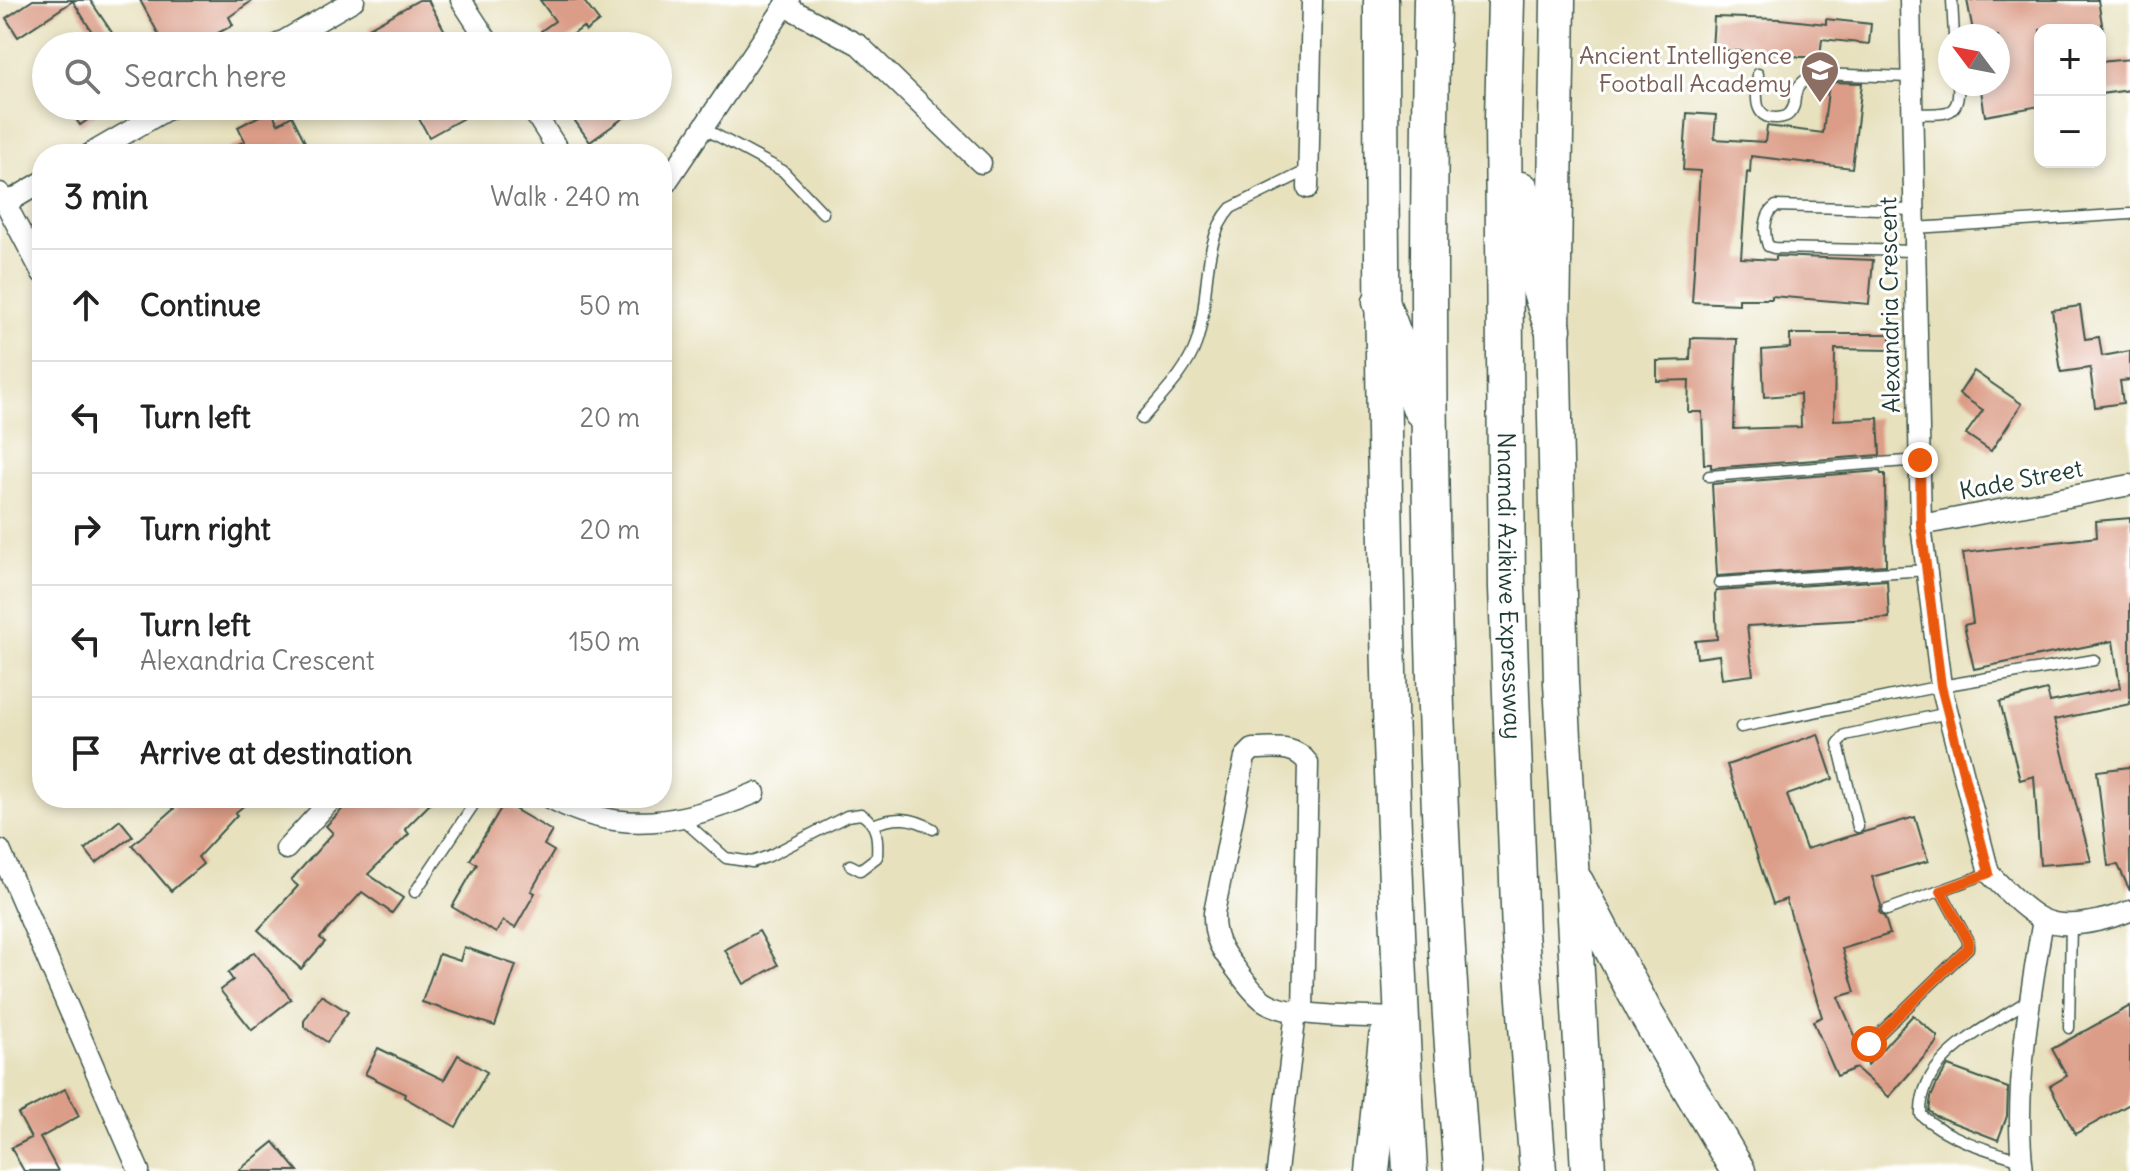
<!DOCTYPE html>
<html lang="en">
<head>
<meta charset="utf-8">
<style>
	:root { --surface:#fff; --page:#f6f6f6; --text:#222; --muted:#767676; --line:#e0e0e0 }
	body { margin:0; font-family:Delius,sans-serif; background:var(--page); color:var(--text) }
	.controls { position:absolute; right:24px; top:24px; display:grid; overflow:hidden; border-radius:16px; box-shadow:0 4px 12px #0003 }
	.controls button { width:72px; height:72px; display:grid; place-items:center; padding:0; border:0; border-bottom:2px solid var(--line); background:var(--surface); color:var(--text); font:40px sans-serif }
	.compass { position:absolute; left:1938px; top:24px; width:72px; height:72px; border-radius:50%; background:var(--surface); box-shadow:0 4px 12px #0003; rotate:302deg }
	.stop { position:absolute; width:24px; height:24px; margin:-18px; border:6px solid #ea580c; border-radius:50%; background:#fff }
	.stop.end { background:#ea580c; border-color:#fff; box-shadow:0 2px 8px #0008 }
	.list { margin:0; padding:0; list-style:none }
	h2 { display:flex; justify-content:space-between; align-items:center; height:104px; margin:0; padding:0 32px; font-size:34px }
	h2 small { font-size:26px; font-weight:400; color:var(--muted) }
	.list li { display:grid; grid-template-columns:52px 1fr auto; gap:24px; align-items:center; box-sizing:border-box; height:112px; padding:0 32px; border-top:2px solid var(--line) }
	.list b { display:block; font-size:30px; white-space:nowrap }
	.list p { margin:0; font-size:26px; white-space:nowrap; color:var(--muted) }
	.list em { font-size:26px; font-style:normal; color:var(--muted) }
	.icon { flex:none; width:44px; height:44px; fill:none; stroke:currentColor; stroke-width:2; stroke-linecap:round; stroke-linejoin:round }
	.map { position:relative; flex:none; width:2130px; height:1171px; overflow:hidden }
	.search { position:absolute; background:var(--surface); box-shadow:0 4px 12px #0003; left:32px; top:32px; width:640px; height:88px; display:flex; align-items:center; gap:20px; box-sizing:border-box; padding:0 28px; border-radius:44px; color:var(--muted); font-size:30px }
	.panel { position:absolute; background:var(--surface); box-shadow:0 4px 12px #0003; left:32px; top:144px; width:640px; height:664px; border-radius:32px }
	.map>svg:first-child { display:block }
	.building { fill:#db9d87 }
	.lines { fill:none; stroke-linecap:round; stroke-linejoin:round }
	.service-casing { stroke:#3d5649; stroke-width:13 }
	.minor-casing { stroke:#3d5649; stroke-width:23 }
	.trunk-casing { stroke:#3d5649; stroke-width:37 }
	.motorway-casing { stroke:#3d5649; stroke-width:39 }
	.service { stroke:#fff; stroke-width:10 }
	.minor { stroke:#fff; stroke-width:20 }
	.trunk { stroke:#fff; stroke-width:34 }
	.motorway { stroke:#fff; stroke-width:36 }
	.route { stroke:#ea580c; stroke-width:10 }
	.labels { text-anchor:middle; stroke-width:6; stroke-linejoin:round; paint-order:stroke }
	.education-label { font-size:24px; fill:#785e54; stroke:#fff; text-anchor:end }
	.street-label { font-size:24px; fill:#1f3d34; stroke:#fff }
</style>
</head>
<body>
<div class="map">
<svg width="2130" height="1171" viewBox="0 0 2130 1171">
	<rect width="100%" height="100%" fill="#fff"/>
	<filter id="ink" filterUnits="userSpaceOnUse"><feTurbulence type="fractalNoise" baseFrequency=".0125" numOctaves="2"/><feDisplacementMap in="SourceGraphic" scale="16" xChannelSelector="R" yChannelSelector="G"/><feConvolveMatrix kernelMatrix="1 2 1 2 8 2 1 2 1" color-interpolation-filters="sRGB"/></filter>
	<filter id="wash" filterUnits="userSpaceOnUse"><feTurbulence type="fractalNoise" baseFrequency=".006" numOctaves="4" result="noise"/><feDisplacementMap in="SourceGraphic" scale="32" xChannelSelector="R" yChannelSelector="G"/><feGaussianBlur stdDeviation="1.8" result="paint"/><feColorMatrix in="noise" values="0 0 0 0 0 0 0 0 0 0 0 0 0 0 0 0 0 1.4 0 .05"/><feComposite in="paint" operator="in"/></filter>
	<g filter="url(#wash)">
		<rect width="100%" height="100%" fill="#e7e1be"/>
		<g id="blocks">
			<g class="building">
				<path d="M33,0h57l31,46h-49l20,-14 -19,-31 -55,36 -12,-19z"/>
				<path d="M140,0h113l-24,17 4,8 -39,21h-29z"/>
				<path d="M419,0h9l25,46h-74l-10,-18z"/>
				<path d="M540,0h43l16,21 -13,10 -3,-4 -25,19h-6l-11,-15 14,-10z"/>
				<path d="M1967,0h131l5,30h-63v76l-55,10 -5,-32h18v-48h-24z"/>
				<path d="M1714,17l66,2 46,5v-5l45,5 -2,20 -47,-5 -2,18h-20l-18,-4 -70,-3z"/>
				<path d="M2130,59v31l-30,4v-32z"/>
				<path d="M1829,82l33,1 -10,85 -101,-12 -1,17 -3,-1 -6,86 35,2v-4l97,4 -4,44 -97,-8v3h-33v5l-47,-2 8,-131 -17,-1 4,-57 29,2 -2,24 51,3 2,-16 56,7z"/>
				<path d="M67,106h41l-28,19z"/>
				<path d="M412,106h73l-56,31z"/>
				<path d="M581,106h59l-50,36 -20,-28z"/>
				<path d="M271,110l7,14 14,-8 19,38h-93l27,-13 -7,-14z"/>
				<path d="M2080,306l5,33 14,-2 3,19 28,-5v29l-10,1 3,22 -28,4 -5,-39 -29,4 -9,-62z"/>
				<path d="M1790,334h100v16l-55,-1 -1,71 44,-2 2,37 -169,13v-4h-7l-2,-52h-14l1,-32 -32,1v-20l33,-1 1,-22 46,1 -3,90 67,-2 -1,-33 -36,3 -2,-47 28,-2z"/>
				<path d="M1974,371l48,33 -31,47 -25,-17 17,-24 -24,-16z"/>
				<path d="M1880,471l1,3h4l1,91 -169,11 -5,-92z"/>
				<path d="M2130,518v186l-76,16 37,141 -51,4 -6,-89 -14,4 -20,-78 47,-12 3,12 70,-14 -7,-47 -139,28 -10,-44 9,-2 -10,-70 134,-16 -1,-16z"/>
				<path d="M1887,580l2,38 -142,8 6,49 -31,4 -3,-24 -22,3 -2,-17 22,-2 -2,-45 2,-3z"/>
				<path d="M1818,734l15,45 -46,16 19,54 109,-32 13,44 -56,16 9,28 -2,7 6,6 5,16 -48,15 13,43 -17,5 30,68 45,-50 24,21v6l-48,55 -33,-29 -19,8 -24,-55 9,-4 -36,-118 -13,5 -46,-139z"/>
				<path d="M2130,767v124l-12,-26 -10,1 -11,-95z"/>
				<path d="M178,798h75l-18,15 2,2 -39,42 5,7 -32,27 -39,-46 42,-36 -3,-3z"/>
				<path d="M353,798h83l-31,31 4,5 -41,40 35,24 -11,15 -30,-21 -42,46 5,4 -24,27 -43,-39 40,-44 -7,-6 42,-47 -7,-7z"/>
				<path d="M504,803l48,28 -8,14 10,6 -23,40 4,2 -20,35 -12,-7 -7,12 -44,-26 25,-43 -7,-4z"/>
				<path d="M120,820l13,16 -37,27 -11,-14z"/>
				<path d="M759,931l19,34 -34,19 -19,-34z"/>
				<path d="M464,947l52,18 -21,61 -73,-24 17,-48 21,7z"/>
				<path d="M254,952l37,47 -39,31 -32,-40 13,-10 -5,-7z"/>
				<path d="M321,995l27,17 -21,30 -23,-15v-6z"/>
				<path d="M2130,1006v98l-55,30 -25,-48 17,-10 -15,-27z"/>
				<path d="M378,1048l66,32 14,-25 29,17 -31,55 -52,-30 1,-3 -40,-20z"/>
				<path d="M1948,1066l60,22 -1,28 -9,24 -62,-24 -7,-5 2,-14 7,-16z"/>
				<path d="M65,1089l14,27 -39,22 18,33h-34l-13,-23 20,-10 -13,-24z"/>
				<path d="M274,1142l24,29h-60z"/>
			</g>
		</g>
	</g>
	<g filter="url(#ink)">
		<use href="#blocks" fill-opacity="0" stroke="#3d5649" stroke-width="2"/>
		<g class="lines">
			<g class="service-casing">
				<g id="service">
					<path d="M1952,0l2,36"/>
					<path d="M1758,74c-1,18 -7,45 19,44 5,-1 8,0 12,-4 13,-13 -5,-24 26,-40l96,3"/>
					<path d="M1912,114c29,-2 49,7 46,-30"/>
					<path d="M703,128l80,43 40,42"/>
					<path d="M1914,210l-138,-4c-12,8 -13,27 -8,40l6,2 141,3"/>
					<path d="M1915,228l215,-14"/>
					<path d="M1142,419c19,-23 44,-46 54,-75 15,-42 4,-103 35,-136l77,-38"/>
					<path d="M1709,476l211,-16"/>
					<path d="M1719,583l208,-13"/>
					<path d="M1741,727l200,-41 153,-26"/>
					<path d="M682,819l44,39 26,4 17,-6 78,-40 14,-2c17,10 17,25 16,43l-17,13 -10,-5"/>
					<path d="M873,825c22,-9 40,-8 60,4"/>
					<path d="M1858,827l-20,-83 7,-9 103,-22"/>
					<path d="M415,892l63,-94"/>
					<path d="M1887,910l102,-37"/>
					<path d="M2069,1028l2,-104"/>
					<path d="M1869,1044l99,-96v-7l-27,-50"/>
					<path d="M2021,1160c-35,-11 -71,-20 -100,-45 -2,-58 64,-86 106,-114"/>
				</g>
			</g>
			<g class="minor-casing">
				<g id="minor">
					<path d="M461,0l30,46"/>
					<path d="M1910,0l11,525 20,161 48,187c14,15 35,37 53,46 25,12 64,1 88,-8"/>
					<path d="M785,6l74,39 122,118"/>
					<path d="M275,46l79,-46"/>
					<path d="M530,106l31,48"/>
					<path d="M90,154l83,-48"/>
					<path d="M1308,188l4,-188"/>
					<path d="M662,189l127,-189"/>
					<path d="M0,193l42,80"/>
					<path d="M5,204l37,-22"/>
					<path d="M1921,525l209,-40"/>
					<path d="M550,798c70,39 135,25 205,-5"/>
					<path d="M286,849l47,-51"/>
					<path d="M0,850l139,321"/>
					<path d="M1303,1012l5,-249c-13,-19 -34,-14 -55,-14l-8,8 -31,156c-1,25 7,37 22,56 8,11 17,24 28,32 25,17 95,15 128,17"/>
					<path d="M1277,1171l19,-159"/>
					<path d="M2023,1171c-10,-76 7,-176 20,-251"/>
				</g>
			</g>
			<g class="trunk-casing">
				<g id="trunk">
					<path d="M1381,0c0,391 6,781 29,1171"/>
					<path d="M1558,0l-5,329 8,354 27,488"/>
					<path d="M1576,882l70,132 92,157"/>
					<path d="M1372,1171l14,-133"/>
				</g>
			</g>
			<g class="motorway-casing">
				<g id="motorway">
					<path d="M1432,0c-8,390 -1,782 30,1171"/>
					<path id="s1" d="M1506,0l-3,119 4,469 13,345 18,238"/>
					<path d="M1521,190l17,93 15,46"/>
					<path d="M1381,302l40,107"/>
				</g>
			</g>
			<use href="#service" class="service"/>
			<use href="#minor" class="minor"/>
			<use href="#trunk" class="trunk"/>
			<use href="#motorway" class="motorway"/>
		</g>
	</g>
	<g class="lines" filter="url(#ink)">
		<path class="route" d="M1869,1044l99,-96v-7l-27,-50 48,-18 -48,-187 -20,-161 -1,-65"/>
	</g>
	<defs>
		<g id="school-pin" transform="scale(2)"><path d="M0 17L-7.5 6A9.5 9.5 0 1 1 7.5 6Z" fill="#8d6e63" stroke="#fff"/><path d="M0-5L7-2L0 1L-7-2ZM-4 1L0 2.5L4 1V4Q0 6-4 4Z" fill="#fff"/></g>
	</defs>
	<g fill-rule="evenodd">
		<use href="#school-pin" x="1820" y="70"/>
	</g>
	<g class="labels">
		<g class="education-label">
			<text x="1792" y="64">Ancient Intelligence<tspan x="1792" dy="28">Football Academy</tspan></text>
		</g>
		<g class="street-label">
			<text transform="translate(1890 305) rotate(-91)" y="8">Alexandria Crescent</text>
			<text transform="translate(2021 480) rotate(-11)" y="8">Kade Street</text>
			<text dy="8" stroke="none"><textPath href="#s1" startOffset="586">Nnamdi Azikiwe Expressway</textPath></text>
		</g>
	</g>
</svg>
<div class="controls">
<button>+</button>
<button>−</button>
</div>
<svg class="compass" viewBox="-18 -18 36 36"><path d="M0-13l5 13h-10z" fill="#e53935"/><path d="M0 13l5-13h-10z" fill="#767676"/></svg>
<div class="stop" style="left:1869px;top:1044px"></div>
<div class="stop end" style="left:1920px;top:460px"></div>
<div class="search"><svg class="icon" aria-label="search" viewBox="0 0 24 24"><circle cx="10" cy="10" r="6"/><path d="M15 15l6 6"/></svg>Search here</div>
<section class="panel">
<h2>3 min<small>Walk · 240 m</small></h2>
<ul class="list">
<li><svg class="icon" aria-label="ahead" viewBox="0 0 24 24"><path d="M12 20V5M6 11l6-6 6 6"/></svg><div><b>Continue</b></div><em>50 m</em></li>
<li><svg class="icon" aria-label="left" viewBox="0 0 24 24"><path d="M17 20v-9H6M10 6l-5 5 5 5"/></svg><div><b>Turn left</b></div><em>20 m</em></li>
<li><svg class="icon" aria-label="right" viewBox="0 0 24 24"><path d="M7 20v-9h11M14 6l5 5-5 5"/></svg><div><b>Turn right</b></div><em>20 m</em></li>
<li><svg class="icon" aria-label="left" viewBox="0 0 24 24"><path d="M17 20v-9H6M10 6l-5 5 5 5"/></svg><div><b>Turn left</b><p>Alexandria Crescent</p></div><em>150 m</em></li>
<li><svg class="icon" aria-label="arrive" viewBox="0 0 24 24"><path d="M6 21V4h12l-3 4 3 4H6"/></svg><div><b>Arrive at destination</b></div></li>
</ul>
</section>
</div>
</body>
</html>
